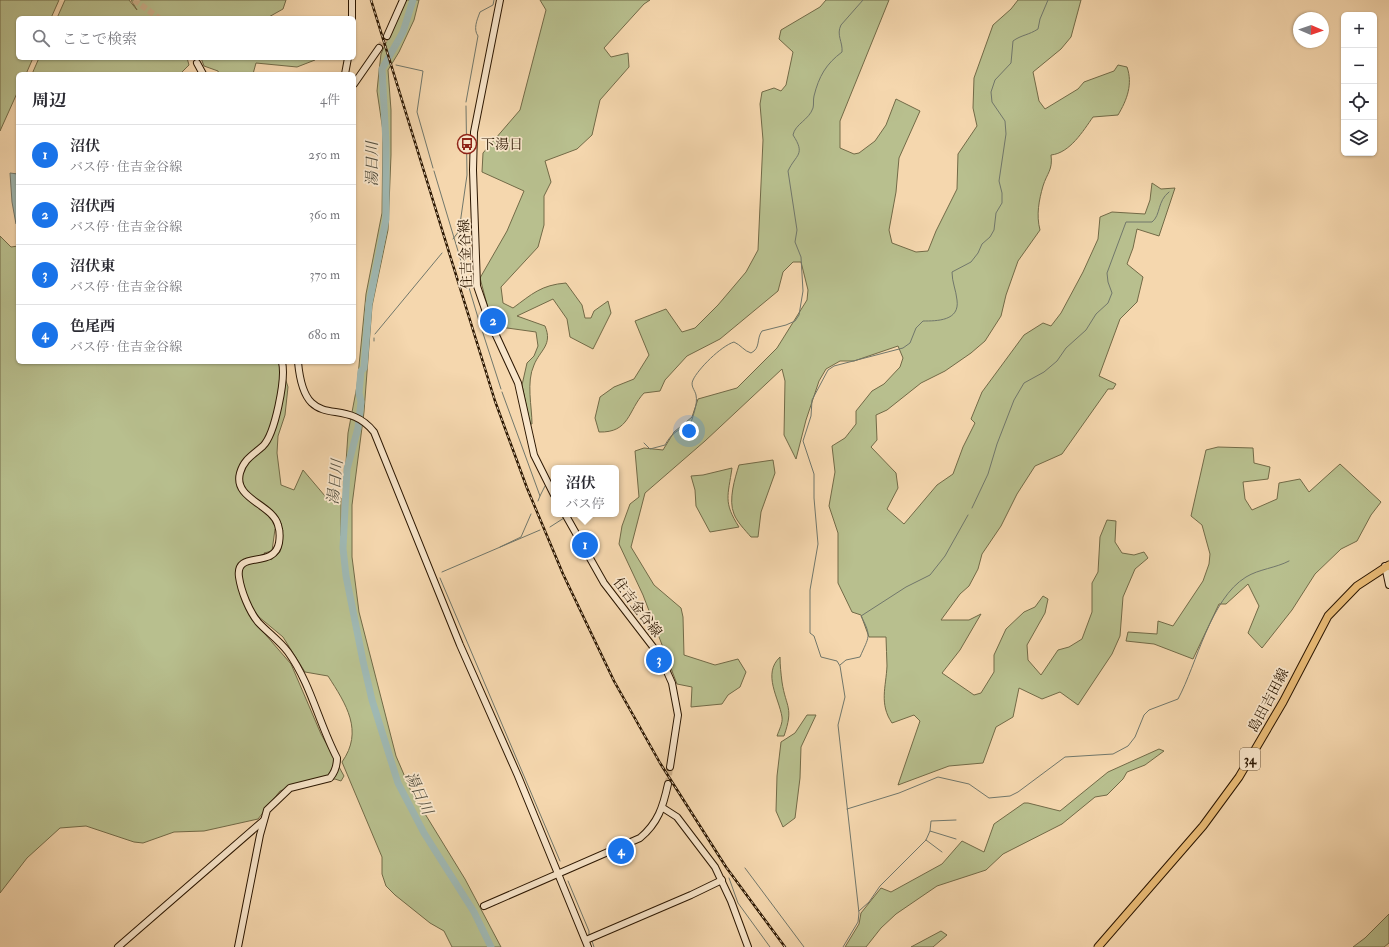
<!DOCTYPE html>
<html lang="ja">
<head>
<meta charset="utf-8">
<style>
	:root { --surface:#fff; --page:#f7f7f7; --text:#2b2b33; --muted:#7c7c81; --line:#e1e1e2; --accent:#1a73e8 }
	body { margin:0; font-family:"IM FELL Double Pica","Noto Serif JP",serif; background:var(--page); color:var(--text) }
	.controls { position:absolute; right:12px; top:12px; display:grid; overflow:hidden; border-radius:6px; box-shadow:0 1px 3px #0004 }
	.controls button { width:36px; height:36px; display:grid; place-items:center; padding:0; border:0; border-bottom:1px solid var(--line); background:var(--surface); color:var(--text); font:20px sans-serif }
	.compass { position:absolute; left:1293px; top:12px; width:36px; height:36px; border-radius:50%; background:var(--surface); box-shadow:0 1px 3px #0004; rotate:92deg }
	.you { position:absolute; left:689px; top:431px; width:14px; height:14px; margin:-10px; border:3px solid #fff; border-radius:50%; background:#1a73e8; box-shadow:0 0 0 6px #1a73e833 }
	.badge { display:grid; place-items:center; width:26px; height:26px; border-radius:50%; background:var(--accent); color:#fff; font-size:13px; font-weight:700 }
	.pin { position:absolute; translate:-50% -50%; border:2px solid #fff; box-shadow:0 1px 4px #0006 }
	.popup { position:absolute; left:551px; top:465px; width:68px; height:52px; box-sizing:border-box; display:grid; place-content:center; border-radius:6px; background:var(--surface); filter:drop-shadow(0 1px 3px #0005); font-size:13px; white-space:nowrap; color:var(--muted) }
	.popup b { font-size:15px; color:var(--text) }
	.popup::after { content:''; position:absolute; left:50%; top:100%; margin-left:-8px; border:8px solid transparent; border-top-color:var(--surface) }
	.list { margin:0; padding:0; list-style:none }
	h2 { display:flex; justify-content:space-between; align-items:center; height:52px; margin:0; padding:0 16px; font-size:17px }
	h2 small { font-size:13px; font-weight:400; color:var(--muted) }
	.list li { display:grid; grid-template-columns:26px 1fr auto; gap:12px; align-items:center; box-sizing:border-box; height:60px; padding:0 16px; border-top:1px solid var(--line) }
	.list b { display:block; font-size:15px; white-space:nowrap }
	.list p { margin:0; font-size:13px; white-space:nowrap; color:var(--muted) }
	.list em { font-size:13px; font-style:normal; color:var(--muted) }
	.icon { flex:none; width:22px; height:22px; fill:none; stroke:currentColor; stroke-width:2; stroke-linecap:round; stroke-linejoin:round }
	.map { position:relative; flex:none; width:1389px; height:947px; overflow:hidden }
	.search { position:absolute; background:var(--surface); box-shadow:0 1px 3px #0004; left:16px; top:16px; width:340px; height:44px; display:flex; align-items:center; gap:10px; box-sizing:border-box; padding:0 14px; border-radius:6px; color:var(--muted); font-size:15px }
	.panel { position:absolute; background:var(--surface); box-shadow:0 1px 3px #0004; left:16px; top:72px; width:340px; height:292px; border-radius:6px }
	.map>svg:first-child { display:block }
	.green { fill:#b8bf8e; stroke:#726a47; fill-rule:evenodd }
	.water { fill:#9fb8b3; stroke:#71776b }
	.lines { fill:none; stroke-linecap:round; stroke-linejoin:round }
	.stream { stroke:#71776b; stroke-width:1 }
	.river { stroke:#9fb8b3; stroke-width:7 }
	.secondary-tunnel { stroke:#cdb08b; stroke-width:6; stroke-dasharray:6 3; stroke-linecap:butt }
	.secondary-casing { stroke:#2b1600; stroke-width:8 }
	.primary-casing { stroke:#2b1600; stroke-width:9 }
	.secondary { stroke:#f8e5ca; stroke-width:6 }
	.primary { stroke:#eabc77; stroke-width:7 }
	.rail-casing { stroke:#2b1600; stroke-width:2.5 }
	.rail { stroke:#f8e5ca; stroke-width:1; stroke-dasharray:3; stroke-linecap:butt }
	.labels { text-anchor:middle; stroke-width:3.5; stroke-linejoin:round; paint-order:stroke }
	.shield { fill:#f8e5ca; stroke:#68543d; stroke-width:1 }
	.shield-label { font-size:13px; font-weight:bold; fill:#2b1600 }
	.poi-label { font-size:14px; fill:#2b1600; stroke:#f8e5ca; text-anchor:start }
	.street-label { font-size:14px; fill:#2b1600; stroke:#f8e5ca }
	.water-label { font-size:15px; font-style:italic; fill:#544f3f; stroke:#f8e5ca }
</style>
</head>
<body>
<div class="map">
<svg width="1389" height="947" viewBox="0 0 1389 947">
	<rect width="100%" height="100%" fill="#f5d7ae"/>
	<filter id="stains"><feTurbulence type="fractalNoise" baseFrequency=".005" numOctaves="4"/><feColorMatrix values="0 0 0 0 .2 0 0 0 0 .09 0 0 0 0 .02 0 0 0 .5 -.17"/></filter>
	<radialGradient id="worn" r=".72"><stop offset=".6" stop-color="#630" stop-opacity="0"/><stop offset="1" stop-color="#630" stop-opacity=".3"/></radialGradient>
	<g class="green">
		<path d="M0,0h59l-8,18h-33v40h15l-7,16h-8v17l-18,40z"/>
		<path d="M65,0h64l8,10 -6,-10h155l-3,9 -16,9h-210z"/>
		<path d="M405,0h14l-5,20 -15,32 -11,18 3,40v45l-3,75 -16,76 -8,106 -12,93v52l7,55 37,144 15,35 54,88 36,68h-49l-8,-16 -14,-8 -35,-28 -9,-9 -4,-12v-17l-40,-95c22,-31 4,-58 -14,-86l-23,-4 -22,-35 -24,-20 -14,-16 7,18 39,45 30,70 23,42 -3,5 -6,-2 -39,6 -16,6 -22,28 -54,12 -30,1 -31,11 -9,-1 -48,-16 -26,2 -33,30 -27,35v-657l11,11 7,-1v116h262l8,25 -3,28 -7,21 -1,17 4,32 13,5 9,-20 22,26 16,2v38l7,-103 9,-47 9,-92 16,-81 1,-82 -6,-40 2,-20 2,-17zM275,529l8,1 -3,22 -9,8 -7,-7 8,-2z"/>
		<path d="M540,0h110l-6,4 -40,44 7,9 17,-4 1,14 -29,33 -8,35 -15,14 -32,12 6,21 -7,14v29l-6,22 -37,40 2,16 10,5c19,-14 28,-23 53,-25l16,22 3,13h6l3,-7 14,-10 3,12 -18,36 -23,-12 -3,-18 -14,-20 -36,17 28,10c8,19 -5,24 -11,39 -8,17 -2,42 -2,59h-2l-8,-39 5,-22 7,-7 4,-10 -2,-14 -36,-5 -11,-15 -9,-34 27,-47 17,-40 -42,-19 1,-19 37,-43 26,-100z"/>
		<path d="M826,0h63l-49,121v27l14,6 5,-1 16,-12 11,-16 10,-26 24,12 -21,47 -3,34 -7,38 3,13 24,9 12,-1 8,-20 21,-42 1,-35 19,-28 -4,-18 1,-30 19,-53 18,-16 7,-9h63l-10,37 -10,12 -28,23 6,29 6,8 33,-20 6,-7 30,-11 4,-6 9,2c6,17 0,33 -9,48l-25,2c-10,14 -23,36 -42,38 2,15 -4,18 -8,31 -4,14 -7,29 -3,44l-22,31 -12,34 -5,21 -16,25 -14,12 -26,18 -24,12 -34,27 -11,5 1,25 -6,7 25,26 2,15 -11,21 17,15 33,-39 16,-11 10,-27 12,-24 -4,-4 11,-27 42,-57 19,-12 8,3 10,-13 22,-41 15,-33 2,-22 12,-5 33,2 5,-14 2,-17 9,6 14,-1 -16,48 -22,-7 -4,19 -6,16 16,13 -6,25 -17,17 -21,57 17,8 -3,5h-5l-46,65 -27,12 -18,28 -16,32 -19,28 -4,15 -9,17 -9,8 -19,26h28l12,-6 -21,36 -18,23 32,22 7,-2 13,-21v-17l12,-26 18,-17 11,-5 8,-11 5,3 -3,14 -18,32 1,15 13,15 17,-25 11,-3 13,-8 10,-27v-29l6,-11 2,-35 7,-17 9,1 -1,21 7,11 12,2 10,-3 4,6 -13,11 -12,28 -3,39 -8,18 -34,51 -18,-13 -18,7 -23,-11 -6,29 -17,10 -13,36 -34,3 -51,19 22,-64 -6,-6 -22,8c-13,-19 -6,-36 -5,-57 0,-10 -1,-19 -1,-29h-17l-8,-22 -9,-3 -14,-29v-50l-9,-27 6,-34 -3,-26 13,-8 11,-14v-13l16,-20 12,-7 16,-17 3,-9 -5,-12 -44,15h-14l-14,8 -7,12 -13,39 -10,39 -12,-24 1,-54 -3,-12 -77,72 -60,52 -14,54 23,38 27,23 2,9 1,38 31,10 23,-6 8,13 -6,15 -12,8 -6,9 -31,3 1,-20 -15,-3 -34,-89 -24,-51 3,-18 8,-22 9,-7 -4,-46 9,-3 19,2 11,-18 18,-15 6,-18 39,-11 40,-40 30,-48 1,-10 -7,-28h-8l-10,10 -5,19 -58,48 -33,17 -22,24 -5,11 -16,2c-16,17 -14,40 -45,39l-4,-14 5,-21 14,-10 20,-8 15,-24 -14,-34 31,-12 16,23 13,-4 23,-23 28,-33 12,-22 5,-110 -3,-36 2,-12 12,-4 7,3 5,-6 7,-33 -14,-13 2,-9 39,-23z"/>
		<path d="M39,58h148l2,7 -9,9h-148z"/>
		<path d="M201,58h114v2l-18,7 -41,-4 -3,11h-34l-1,-3 -14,-5z"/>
		<path d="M1218,447l35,1 1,15 16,4 -2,12 -25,3 2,17 7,11 25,-11 2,-16 21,-4 9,13 31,-28 41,38 -10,13 -14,26 -16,8 -26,25 -23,36 -30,38 -14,-15 11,-27 -11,-22 -22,20h-7l-26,55 -39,-15 -28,-3 2,-9 29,2 1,-13 15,5 30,-45 6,-17 1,-10 -8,-29 -11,-9 15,-66z"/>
		<path d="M773,460l2,13 -14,39 -3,25h-7c-6,-7 -14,-15 -17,-23 -6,-14 1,-36 5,-49z"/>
		<path d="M732,468c-4,28 -9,34 7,59l-29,5 -14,-26 -1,-16 -4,-14 12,-1z"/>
		<path d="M780,657c0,8 1,17 2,25 4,26 12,25 2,54h-7c2,-6 6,-13 5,-19 -3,-19 -20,-43 -2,-60z"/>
		<path d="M807,715h9l-15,32 -1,31 -5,40 -12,9 -7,-16 1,-35 4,-34 14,-9z"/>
		<path d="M1159,749l5,2 -19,14 -18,7 -4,7 -16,16 -12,2 -33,27 -59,30 -17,16 -49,16 -41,28 -15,14 -15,19h-21l14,-23 2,-11 20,-25 10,4 51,-28 20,-23 22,11 10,-28 30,-21h4l32,8 48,-39z"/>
		<path d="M1389,914v29l-5,4h-31l12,-9z"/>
		<path d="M941,931l6,4 -14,12h-22z"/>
	</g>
	<path class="water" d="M10,173l8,1v52l-2,-2 -4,-22z"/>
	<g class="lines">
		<g class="stream">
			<path d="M396,65l27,6 -6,41 16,56"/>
			<path d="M466,102l12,-66c-5,-7 -1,-16 2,-24l13,-7 1,-5"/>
			<path d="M434,171l45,150"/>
			<path d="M453,239l6,-8 8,-56 -1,-69"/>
			<path d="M480,324l21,65"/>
			<path d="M375,334l67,-81"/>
			<path d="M374,341v-3"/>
			<path d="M502,392l38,104 -2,5"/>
			<path d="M644,443l6,6 15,-4c7,-13 14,-15 26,-22 2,-8 7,-19 5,-28 -1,-5 -6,-9 -3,-15 5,-11 28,-34 41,-38 7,3 10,9 17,11 10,-5 5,-14 11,-22l24,-6 9,-4 4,-6 4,-24 -2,-34 -6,-15 2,-12 -9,-59c8,-17 18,-16 5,-36 2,-11 16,-15 20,-27 1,-4 0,-8 1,-12 5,-20 12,-32 28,-44 1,-10 -6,-17 -1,-27l22,-25"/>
			<path d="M540,496l5,-10"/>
			<path d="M972,508l16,-34 9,-30 17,-44 10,-17 20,-11 13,-11 9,-13 20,-18 10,-16 12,-11 4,-10 -4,-11 -1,-9 19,-51h26c9,-7 5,-21 17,-30"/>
			<path d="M550,527l14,-9"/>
			<path d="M500,547l21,-10 10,-23"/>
			<path d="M442,572l98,-42"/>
			<path d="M440,578l120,283"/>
			<path d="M840,665l6,-5 14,-3c9,-21 12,-20 1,-41l45,-29 24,-12 15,-19 23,-41"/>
			<path d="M847,809l52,-16 39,-16 31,7 20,14 21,-2 8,-4 47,-35 48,-3 15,-8 7,-9 9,-22 5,-5 29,-11c19,-35 32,-100 68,-122 13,-8 30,-9 43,-16"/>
			<path d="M930,831l1,-10 25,-1"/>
			<path d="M926,840l16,12"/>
			<path d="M745,868l59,79"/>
			<path d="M729,878l9,25 32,44"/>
			<path d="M568,881l21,50v5"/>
			<path d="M859,911l10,-9 11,-16 46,-46 4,-9 26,8"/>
			<path d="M592,941l2,6"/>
			<path d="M843,947l15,-25 1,-9 -21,-188 7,-28 -5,-31 -3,-5 -16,-4 -7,-21 -4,-3v-43l8,-46 -4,-46v-24l-11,-33 8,-25 1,-16 16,-30 6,-4 69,-18 7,-5 6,-15 7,-7c14,0 37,0 34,-21 -1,-10 -5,-18 -5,-28l19,-10 7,-9 4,-9 8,-7 4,-7 2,-17 6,-10v-10l-3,-12 7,-47 -1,-13 -13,-19 -1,-10 4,-12 16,-17 2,-22c8,-6 16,-6 25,-12l2,-10 8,-19"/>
		</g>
		<path class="river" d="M413,0l-10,32 -21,37 4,74v76l-17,85 -5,64 -3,3 -2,22 2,9 -3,26 -11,41 -4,79 3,28 17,85 9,39 26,83 26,50 50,79 17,35"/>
		<g class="secondary-tunnel">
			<path d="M134,0l25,18"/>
			<path d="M379,48l8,-12"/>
			<path d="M668,784l2,-17"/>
		</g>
		<g class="secondary-casing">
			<g id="secondary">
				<path d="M352,0v18"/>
				<path d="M500,0l-26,132 -1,38 4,116 11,32 30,65 16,72 20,40"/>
				<path d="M387,36l16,-36"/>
				<path d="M197,63l6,11"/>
				<path d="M345,74l3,-16"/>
				<path d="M354,84l25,-36"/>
				<path d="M298,362c7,75 45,31 76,70l86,213 58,131 70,171"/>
				<path d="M565,514l39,69 56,73 12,27 6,32 -8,52"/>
				<path d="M1385,566l4,19"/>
				<path d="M663,808l14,9 38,50 16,34 17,46"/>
				<path d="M484,906l156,-68c18,-15 23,-31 28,-54"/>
				<path d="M586,940l105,-45 31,-15"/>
				<path d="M118,947l145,-126"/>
				<path d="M238,947l22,-112 7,-25 23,-22 40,-10c5,-6 7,-12 7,-20 -18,-34 -26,-74 -49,-106 -9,-12 -21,-20 -30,-30 -9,-11 -17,-31 -19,-45 -4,-28 35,-7 40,-34 1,-6 1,-12 -1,-18 -6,-21 -45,-26 -38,-52 4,-14 13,-18 23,-27 12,-12 23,-67 19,-84"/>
			</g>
		</g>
		<g class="primary-casing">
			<path id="primary" d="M1098,947l105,-121 36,-49 44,-75 45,-86 29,-30 32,-21"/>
		</g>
		<use href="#secondary" class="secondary"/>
		<use href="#primary" class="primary"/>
		<g class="rail-casing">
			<path id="rail" d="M371,0l124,401 32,87 36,86 51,107 46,82 66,104 59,80"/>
		</g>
		<use href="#rail" class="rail"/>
	</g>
	<defs>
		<g id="bus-ring" transform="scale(1)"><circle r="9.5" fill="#f8e5ca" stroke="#8f2418" stroke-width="1.5"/><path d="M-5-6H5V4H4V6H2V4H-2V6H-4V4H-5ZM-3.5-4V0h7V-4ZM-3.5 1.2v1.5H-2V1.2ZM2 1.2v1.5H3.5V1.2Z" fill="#8f2418"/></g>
	</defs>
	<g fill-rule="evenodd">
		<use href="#bus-ring" x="467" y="144"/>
	</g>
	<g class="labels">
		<rect class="shield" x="1240" y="748" width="20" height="22" rx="3"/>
		<g class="shield-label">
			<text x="1250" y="764">34</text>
		</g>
		<g class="poi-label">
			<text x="481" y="149">下湯日</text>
		</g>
		<g class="street-label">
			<text transform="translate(465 254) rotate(-93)" y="5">住吉金谷線</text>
			<text transform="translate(638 607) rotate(53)" y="5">住吉金谷線</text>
			<text transform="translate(1268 700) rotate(-62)" y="5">島田吉田線</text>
		</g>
		<g class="water-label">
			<text transform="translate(372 164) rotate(-90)" y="5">湯日川</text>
			<text transform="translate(335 482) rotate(-84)" y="5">湯日川</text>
			<text transform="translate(419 793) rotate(65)" y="5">湯日川</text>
		</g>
	</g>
	<rect width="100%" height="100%" filter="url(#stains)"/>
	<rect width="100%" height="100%" fill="url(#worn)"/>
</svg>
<div class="controls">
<button>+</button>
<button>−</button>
<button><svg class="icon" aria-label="locate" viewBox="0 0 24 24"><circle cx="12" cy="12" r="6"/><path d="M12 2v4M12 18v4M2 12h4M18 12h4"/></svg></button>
<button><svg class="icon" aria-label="layers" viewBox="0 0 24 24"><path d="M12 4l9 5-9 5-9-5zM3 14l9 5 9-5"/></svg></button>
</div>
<svg class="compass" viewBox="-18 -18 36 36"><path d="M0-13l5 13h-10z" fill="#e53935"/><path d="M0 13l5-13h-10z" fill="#7c7c81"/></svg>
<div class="you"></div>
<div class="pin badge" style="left:585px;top:545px">1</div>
<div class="popup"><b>沼伏</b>バス停</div>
<div class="pin badge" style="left:493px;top:321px">2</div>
<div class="pin badge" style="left:659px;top:660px">3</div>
<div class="pin badge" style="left:621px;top:851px">4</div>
<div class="search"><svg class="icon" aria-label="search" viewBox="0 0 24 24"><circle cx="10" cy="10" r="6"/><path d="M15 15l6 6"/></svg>ここで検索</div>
<section class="panel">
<h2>周辺<small>4件</small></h2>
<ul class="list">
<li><span class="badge">1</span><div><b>沼伏</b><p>バス停 · 住吉金谷線</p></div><em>250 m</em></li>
<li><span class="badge">2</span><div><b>沼伏西</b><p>バス停 · 住吉金谷線</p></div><em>360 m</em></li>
<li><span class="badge">3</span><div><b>沼伏東</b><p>バス停 · 住吉金谷線</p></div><em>370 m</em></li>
<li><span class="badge">4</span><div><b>色尾西</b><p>バス停 · 住吉金谷線</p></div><em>680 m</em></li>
</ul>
</section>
</div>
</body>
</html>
